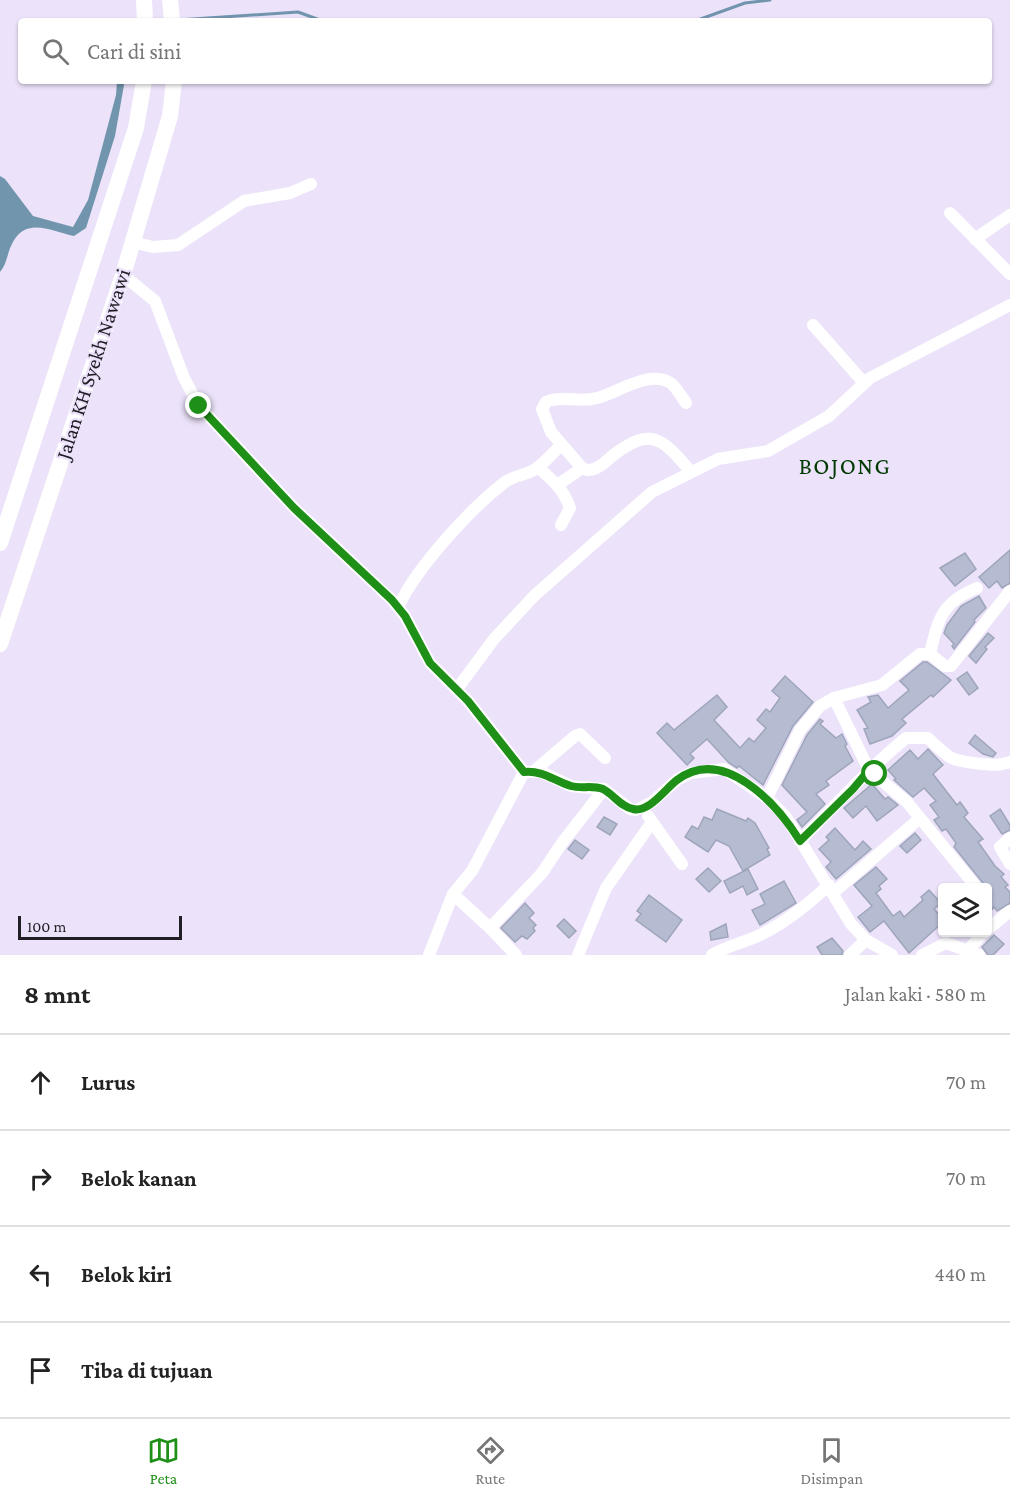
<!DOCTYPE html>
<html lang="id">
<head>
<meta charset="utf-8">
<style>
	:root { --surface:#fff; --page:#f2f2f2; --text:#222; --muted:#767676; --line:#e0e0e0; --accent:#1e8f17 }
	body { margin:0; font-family:"Crimson Pro",serif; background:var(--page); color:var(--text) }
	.controls { position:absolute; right:18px; bottom:18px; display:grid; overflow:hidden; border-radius:6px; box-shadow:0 2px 4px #0004 }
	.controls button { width:54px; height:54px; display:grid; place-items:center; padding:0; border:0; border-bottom:2px solid var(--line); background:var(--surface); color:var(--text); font:30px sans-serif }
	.scale { position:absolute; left:18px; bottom:15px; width:164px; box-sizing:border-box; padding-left:6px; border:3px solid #211e26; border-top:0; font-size:16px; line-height:21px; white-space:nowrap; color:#211e26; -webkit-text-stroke:4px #ece3fa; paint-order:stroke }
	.stop { position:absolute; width:18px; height:18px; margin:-14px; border:4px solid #1e8f17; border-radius:50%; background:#fff }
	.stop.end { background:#1e8f17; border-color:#fff; box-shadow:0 2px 6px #0008 }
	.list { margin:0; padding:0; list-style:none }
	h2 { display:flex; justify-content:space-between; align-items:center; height:78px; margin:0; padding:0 24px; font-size:26px }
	h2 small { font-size:20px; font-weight:400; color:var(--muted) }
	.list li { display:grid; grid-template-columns:39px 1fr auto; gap:18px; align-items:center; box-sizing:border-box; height:96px; padding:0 24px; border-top:2px solid var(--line) }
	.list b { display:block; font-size:22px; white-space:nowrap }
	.list em { font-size:20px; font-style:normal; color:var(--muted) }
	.icon { flex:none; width:33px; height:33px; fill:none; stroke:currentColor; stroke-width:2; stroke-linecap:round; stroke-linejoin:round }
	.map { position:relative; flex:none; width:1010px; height:955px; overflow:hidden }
	.search { position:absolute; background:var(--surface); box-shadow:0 2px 4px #0004; left:18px; right:18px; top:18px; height:66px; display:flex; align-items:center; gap:15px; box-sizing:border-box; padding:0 21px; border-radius:6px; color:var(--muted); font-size:22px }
	.sheet { height:462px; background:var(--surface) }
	nav { display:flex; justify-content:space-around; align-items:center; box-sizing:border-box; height:84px; border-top:2px solid var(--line); background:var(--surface); font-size:16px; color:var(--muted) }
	nav a { display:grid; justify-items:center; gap:3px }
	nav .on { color:var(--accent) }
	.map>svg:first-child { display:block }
	.water { fill:#7295ae }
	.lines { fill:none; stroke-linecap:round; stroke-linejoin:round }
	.stream { stroke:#7295ae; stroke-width:3 }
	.building { fill:#b5bcd2; stroke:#9ea5bb; stroke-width:1.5 }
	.minor { stroke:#fff; stroke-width:12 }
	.secondary { stroke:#fff; stroke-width:16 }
	.route { stroke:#1e8f17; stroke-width:8 }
	.labels { text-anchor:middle; stroke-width:4.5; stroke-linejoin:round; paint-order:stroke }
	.street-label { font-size:21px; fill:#211e26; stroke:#ece3fa }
	.quarter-label { font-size:24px; letter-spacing:1.5px; fill:#023900; stroke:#ece3fa }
</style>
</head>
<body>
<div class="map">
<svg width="1010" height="955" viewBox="0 0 1010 955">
	<rect width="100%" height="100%" fill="#ece3fa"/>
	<path class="water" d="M117,81h7v4l-9,51 -29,92 -12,8c-23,-5 -50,-21 -63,10 -4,9 -4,17 -11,26v-96l5,3 28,37 40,11 15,-27 28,-105z"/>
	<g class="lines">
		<g class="stream">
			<path d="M178,20l120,-8 22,8 20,1"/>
			<path d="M695,21l50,-18 25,-3"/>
		</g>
	</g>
	<g class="building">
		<path d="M1010,550v33l-8,5 -5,-7 -8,7 -10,-11z"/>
		<path d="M965,553l11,16 -21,17 -15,-18z"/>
		<path d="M979,596l7,12 -12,12 1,2 -21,27 -2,-3 2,-2 -10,-11 3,-8 14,-19z"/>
		<path d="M988,633l6,5 -9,9 2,2 -11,14 -7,-7z"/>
		<path d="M923,662h4l24,18 -18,17 -2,-2 -29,24 4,4 -14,13 -22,8 -6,-15 4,-1 -11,-18 14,-8 -3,-5 10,-2 10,13 21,-18 -9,-9z"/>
		<path d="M967,672l11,16 -9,7 -12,-16z"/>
		<path d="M785,676l28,26 -20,24 -30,59 -24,-19 -2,2 -8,-5 -22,-24 -17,15 4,4 -7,7 -30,-32 10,-10 7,7 43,-35 10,12 -13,13 26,28 9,-10 5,4 12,-14 -9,-8 9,-11 4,3 10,-14 -8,-7z"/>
		<path d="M820,719l3,2 -3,3 16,14 6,-4 5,10 -2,2 8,15 -27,20 3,4 -13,9 9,10 -23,23 -5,-7 10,-8 -25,-27 25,-50z"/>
		<path d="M975,735l21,18 -3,4 -10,-3 -14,-11z"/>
		<path d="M928,749l15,16 -10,9 24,31 3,-3 8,11 -4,4 19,22 -5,3 17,24 9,8 -3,3 7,8 -3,2 5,5v11l-13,8 -3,-4 -7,8v-27l-33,-41 2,-4 -10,-14 -4,2 -8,-11 5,-3 -9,-12 6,-4 -12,-13 -11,9 -19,-17 2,-1 -8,-9 22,-20 8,9z"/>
		<path d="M872,784l13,15 3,-2 10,8 -21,16 -11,-15 -13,12 -9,-10z"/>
		<path d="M717,809l29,12 2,-3 7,5 14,25 -2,1 3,6 -27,16 -14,-25 -13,-6 -8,12 -23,-15 7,-11 6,3 6,-12 8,3z"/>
		<path d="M1000,809l10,16v5l-8,4 -12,-18z"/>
		<path d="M604,817l13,7 -7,11 -13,-8z"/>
		<path d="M835,828l20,22 8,-9 8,8 -35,30 -10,-12 5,-5 -12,-13 10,-9 -3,-3z"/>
		<path d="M915,833l6,7 -14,13 -7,-7z"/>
		<path d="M575,840l14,10 -7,9 -14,-10z"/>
		<path d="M876,867l11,12 -8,7 2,3 -5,4 17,23 7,-5 4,6 19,-17 -2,-3 8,-7 12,13 -7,6 8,9v5l-33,30 -25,-32 -14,11 -12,-15 14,-11 -18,-21z"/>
		<path d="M708,868l13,13 -12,11 -13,-13z"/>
		<path d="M748,869l10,20 -11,6 -4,-9 -13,7 -6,-12z"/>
		<path d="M784,881l12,22 -36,22 -8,-15 13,-6 -5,-10z"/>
		<path d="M649,895l33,25 -16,22 -30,-22 5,-6 -4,-3z"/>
		<path d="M525,903l9,10 -5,5 7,7 -3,3 2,3 -8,8 -5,-3 -7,6 -14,-14z"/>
		<path d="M564,919l12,12 -7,7 -12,-12z"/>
		<path d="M726,924l2,13 -17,3 -1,-8z"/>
		<path d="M994,935l10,9 -11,11h-5l-6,-8z"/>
		<path d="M832,938l11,13 -1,4h-20l-5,-8z"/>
	</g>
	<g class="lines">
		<g class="minor">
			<path d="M950,213l60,61"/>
			<path d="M975,239l35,-24"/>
			<path d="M132,242l21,5 25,-2 66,-44 46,-8 21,-9"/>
			<path d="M123,275l32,26 29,77 15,28 95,102 98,92 13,16 25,47 38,38 56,71"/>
			<path d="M813,325l51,58"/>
			<path d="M686,403c-4,-6 -9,-14 -14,-19 -21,-16 -54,9 -75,14 -17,5 -35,-3 -51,4l-4,7 9,23 31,36 5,2c9,1 17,-7 24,-13 39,-31 51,-20 80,15"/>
			<path d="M538,467c15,14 25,21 32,41l-9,17"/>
			<path d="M559,484l23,-16"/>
			<path d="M398,607c19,-40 72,-98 107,-125 9,-6 20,-7 29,-12 10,-6 19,-17 27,-25"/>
			<path d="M930,654c8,-35 12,-52 47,-66"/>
			<path d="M457,689l37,-50 40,-43 118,-104 66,-33 50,-8 61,-35 41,-38 140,-73"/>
			<path d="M834,698l35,72 38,32 70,86"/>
			<path d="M534,771l41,-35 5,-2 25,24"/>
			<path d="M767,798l33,-68 20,-24 14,-8 48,-13 38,-31h10l15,12h6l59,-75"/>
			<path d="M648,816l34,48"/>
			<path d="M1010,838l-10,9 10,17"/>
			<path d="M800,841c35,-35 68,-72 106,-103h22c24,23 22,22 54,26 12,1 16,2 28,-2"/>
			<path d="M833,893l87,-75"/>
			<path d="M453,894l37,34 52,-55 20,-30 42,-54"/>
			<path d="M490,928l26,27"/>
			<path d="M988,929l22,-18"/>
			<path d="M969,949l15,-17"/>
			<path d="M429,955l24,-61 19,-23 52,-99h17l30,14 33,3 26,20 6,1 16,-8 26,-23 13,-6 33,-4 43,29 19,19 65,107 15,16 26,15"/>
			<path d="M578,955l28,-67 46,-66"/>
			<path d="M712,955c17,-10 35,-13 52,-22 25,-13 45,-30 65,-48"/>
			<path d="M850,955l16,-15"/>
			<path d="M922,955l24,-12 33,12"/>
		</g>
		<g class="secondary">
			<path d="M144,0l1,21"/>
			<path d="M170,0l2,21"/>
			<path d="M0,543l136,-415 8,-47"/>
			<path d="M0,644l123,-369 47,-159 4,-35"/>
		</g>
	</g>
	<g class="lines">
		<path class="route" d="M199,406l95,102 98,92 13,16 25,47 38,38 56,71c19,-2 30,9 47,14 11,3 21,-1 32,3 10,5 18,18 30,20 16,4 32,-20 44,-29 47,-35 100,24 123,61l53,-52 16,-19 6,4"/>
	</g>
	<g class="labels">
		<g class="street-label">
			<text transform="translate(93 364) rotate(-72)" y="7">Jalan KH Syekh Nawawi</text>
		</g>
		<g class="quarter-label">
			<text x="845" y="474">BOJONG</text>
		</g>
	</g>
</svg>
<div class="controls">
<button><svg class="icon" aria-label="layers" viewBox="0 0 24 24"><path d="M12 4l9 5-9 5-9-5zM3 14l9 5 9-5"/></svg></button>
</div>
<div class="scale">100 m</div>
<div class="stop" style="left:875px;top:774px"></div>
<div class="stop end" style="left:199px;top:406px"></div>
<div class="search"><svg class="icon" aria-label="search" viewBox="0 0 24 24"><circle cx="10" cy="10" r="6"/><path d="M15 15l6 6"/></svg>Cari di sini</div>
</div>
<section class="sheet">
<h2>8 mnt<small>Jalan kaki · 580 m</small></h2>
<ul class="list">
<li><svg class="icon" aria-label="ahead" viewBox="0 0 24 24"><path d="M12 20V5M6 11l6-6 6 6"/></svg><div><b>Lurus</b></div><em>70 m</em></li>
<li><svg class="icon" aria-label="right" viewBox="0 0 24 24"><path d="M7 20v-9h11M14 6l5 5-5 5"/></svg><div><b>Belok kanan</b></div><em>70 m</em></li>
<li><svg class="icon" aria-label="left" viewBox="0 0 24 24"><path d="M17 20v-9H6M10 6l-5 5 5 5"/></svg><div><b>Belok kiri</b></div><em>440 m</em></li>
<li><svg class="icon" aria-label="arrive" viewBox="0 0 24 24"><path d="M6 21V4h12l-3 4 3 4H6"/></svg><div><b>Tiba di tujuan</b></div></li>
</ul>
</section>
<nav>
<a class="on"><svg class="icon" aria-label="map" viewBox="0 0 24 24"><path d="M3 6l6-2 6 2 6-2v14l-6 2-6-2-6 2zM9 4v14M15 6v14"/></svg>Peta</a>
<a><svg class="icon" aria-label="directions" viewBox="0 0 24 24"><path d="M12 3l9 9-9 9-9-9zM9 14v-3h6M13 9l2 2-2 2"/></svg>Rute</a>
<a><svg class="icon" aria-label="saved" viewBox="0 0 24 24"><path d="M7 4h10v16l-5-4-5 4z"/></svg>Disimpan</a>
</nav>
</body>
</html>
